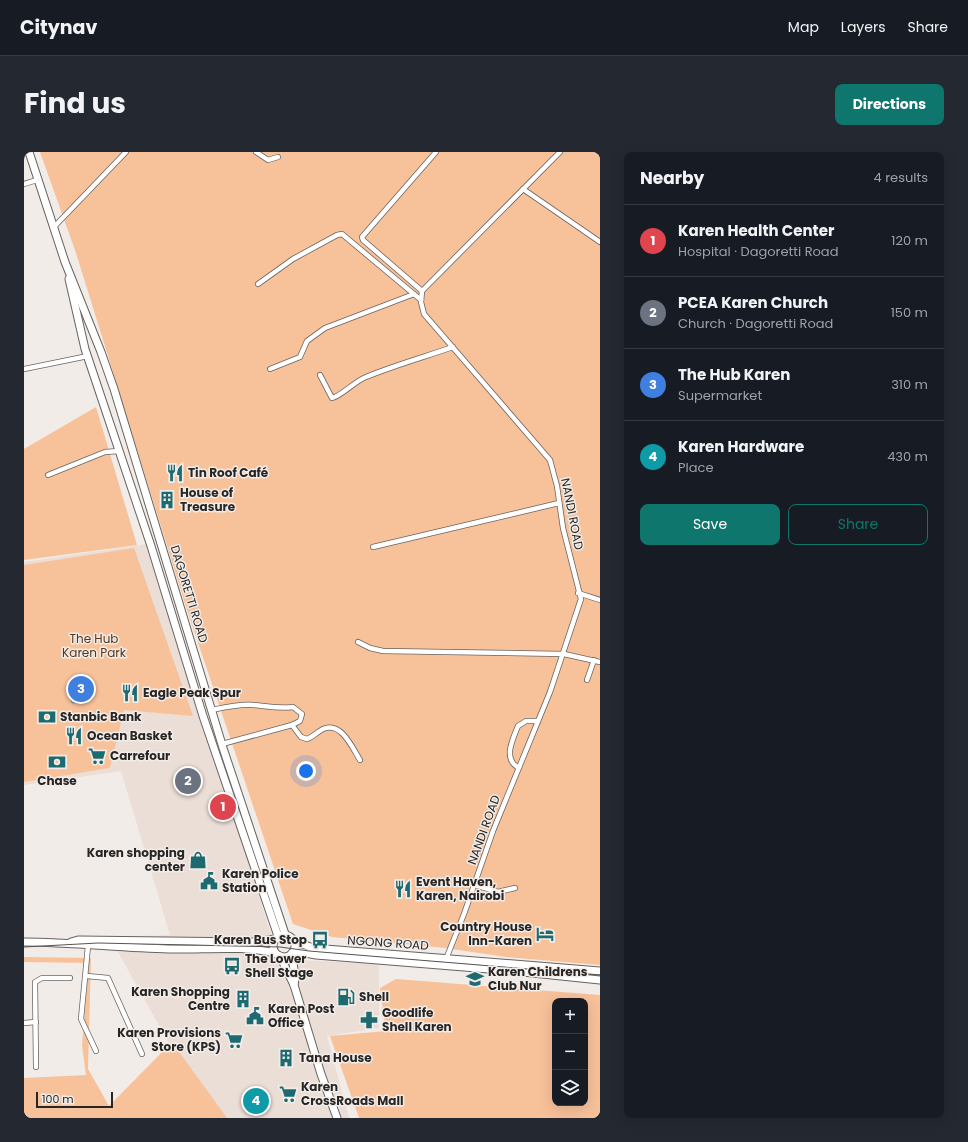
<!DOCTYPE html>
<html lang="en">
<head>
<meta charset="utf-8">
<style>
	:root { --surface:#171b24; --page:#242831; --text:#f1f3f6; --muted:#9ea1a6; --line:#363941; --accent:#0f766e }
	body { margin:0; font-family:Poppins,sans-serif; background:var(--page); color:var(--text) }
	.controls { position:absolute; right:12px; bottom:12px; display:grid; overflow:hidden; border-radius:8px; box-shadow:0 4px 16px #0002 }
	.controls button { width:36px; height:36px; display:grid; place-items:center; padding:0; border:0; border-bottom:1px solid var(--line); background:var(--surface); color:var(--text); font:20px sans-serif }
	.scale { position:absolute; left:12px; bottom:10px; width:77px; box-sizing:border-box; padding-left:4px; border:2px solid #282625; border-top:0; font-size:11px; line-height:14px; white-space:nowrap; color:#282625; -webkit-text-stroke:3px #f1ece8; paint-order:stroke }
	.you { position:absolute; left:282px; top:619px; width:14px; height:14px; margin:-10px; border:3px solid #fff; border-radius:50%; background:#1a73e8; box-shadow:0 0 0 6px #1a73e833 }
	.badge { display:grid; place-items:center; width:26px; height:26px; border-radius:50%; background:var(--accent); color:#fff; font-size:13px; font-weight:700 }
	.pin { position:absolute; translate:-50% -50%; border:2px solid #fff; box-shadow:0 1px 4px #0006 }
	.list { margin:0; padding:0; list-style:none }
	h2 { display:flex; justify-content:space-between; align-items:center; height:52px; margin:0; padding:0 16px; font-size:17px }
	h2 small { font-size:13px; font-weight:400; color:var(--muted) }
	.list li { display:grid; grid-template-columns:26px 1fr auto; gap:12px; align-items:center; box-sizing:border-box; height:72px; padding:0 16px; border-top:1px solid var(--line) }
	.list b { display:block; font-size:15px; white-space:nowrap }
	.list p { margin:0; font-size:13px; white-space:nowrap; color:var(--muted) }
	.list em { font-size:13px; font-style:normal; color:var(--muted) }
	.actions { display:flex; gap:8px; padding:12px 16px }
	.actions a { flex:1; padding:9px 0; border:1px solid var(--accent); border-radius:8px; text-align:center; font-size:14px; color:var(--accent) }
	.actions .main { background:var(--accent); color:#fff }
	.icon { flex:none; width:22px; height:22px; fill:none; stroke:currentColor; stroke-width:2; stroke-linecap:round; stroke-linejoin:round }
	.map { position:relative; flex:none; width:576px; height:966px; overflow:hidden; border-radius:8px }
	header { display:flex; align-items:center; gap:24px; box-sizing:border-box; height:56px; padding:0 20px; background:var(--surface); border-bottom:1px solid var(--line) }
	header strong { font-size:19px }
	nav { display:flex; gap:22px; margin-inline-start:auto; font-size:14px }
	.intro { display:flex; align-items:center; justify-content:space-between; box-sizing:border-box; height:96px; padding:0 24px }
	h1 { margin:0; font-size:28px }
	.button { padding:10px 18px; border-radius:8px; background:var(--accent); color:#fff; font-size:14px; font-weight:700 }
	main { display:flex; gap:24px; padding:0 24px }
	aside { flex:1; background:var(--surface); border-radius:8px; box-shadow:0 4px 16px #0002 }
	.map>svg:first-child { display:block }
	.built { fill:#ebded6 }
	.green { fill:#f7c19a; fill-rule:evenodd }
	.water { fill:#9dcef3; stroke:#7a9cb5 }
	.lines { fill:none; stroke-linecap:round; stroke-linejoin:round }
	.street-casing { stroke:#686360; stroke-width:6 }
	.secondary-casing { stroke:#686360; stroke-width:9 }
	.street { stroke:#fff; stroke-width:4.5 }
	.secondary { stroke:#fff; stroke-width:7 }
	.tram { stroke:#575453; stroke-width:1 }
	.labels { text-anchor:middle; stroke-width:3; stroke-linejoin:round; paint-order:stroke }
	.poi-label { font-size:12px; font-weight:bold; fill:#282625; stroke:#f1ece8; text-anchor:start }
	.street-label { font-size:12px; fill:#282625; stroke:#f1ece8 }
	.park-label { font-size:12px; fill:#55351b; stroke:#f1ece8 }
</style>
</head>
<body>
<header>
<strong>Citynav</strong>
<nav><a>Map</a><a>Layers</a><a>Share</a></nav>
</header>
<div class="intro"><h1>Find us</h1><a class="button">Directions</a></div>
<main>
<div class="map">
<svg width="576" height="966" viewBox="0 0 576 966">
	<rect width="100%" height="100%" fill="#f1ece8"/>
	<path class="built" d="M123,392l132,415 100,5v64l-52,8 22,82h-125l-52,-69 -54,-97 -3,-15 55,-2 -49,-164 -97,14v-223z"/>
	<g class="green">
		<path d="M16,0h560v813l-94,-8 -61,-9 -113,-11 -39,-13 -106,-314 -111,-357z"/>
		<path d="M72,255l41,138 -113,15v-111z"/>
		<path d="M110,396l59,168 -69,-6 -14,58 -86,14v-217z"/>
		<path d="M0,805l67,1 -3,111 21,37 63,-64 55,76h-203v-40l62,-3 -4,-30 7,-82 -65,-1z"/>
		<path d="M372,827l204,16v123h-241l-29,-82 56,-5 -6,-43zM531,849h30v102h-30z"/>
	</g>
	<path class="water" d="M55,538l2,12 -9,1 -1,-5 6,-2 -6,1 -1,-5z"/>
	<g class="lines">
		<g class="street-casing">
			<g id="street">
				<path d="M232,0l12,8 10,-3"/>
				<path d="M0,32l13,-4"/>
				<path d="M499,37l77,53"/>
				<path d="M29,76l73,-76"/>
				<path d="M234,132l35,-25 44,-24 5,-1 79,66"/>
				<path d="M398,139l-59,-51 -1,-3 74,-85"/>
				<path d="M0,217l64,-13"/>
				<path d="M246,217l30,-12 7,-16 18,-13 89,-34"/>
				<path d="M296,223l12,23c8,-1 23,-17 34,-21 29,-12 58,-20 87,-30"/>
				<path d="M24,323l57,-23 15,-1"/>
				<path d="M349,395l186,-44"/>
				<path d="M554,441l22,7"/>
				<path d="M334,490l12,6 13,3 181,3 36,8"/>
				<path d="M563,528l7,-20"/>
				<path d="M188,558c14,-3 27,-6 41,-5 14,1 25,4 40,2l9,7 -2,7 -8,4 -70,19"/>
				<path d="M268,573l9,12 6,2c6,-2 10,-7 16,-10 18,-8 29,18 37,31"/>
				<path d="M495,616c-17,-9 -6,-29 -1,-42l8,-5h12"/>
				<path d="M451,733l23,7 17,-4"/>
				<path d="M64,794l-7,73 15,32"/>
				<path d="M422,807l18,-45 29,-83 57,-139 31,-93 -18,-71 -6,-42 -7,-26 -126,-146 -3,-12 1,-11 138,-139"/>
				<path d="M63,824l21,2 34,76"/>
				<path d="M0,871l12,-1"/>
				<path d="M12,915l-1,-85 7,-4h28"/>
			</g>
		</g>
		<g class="secondary-casing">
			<g id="secondary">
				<path d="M5,0l36,110 36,90 13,37 109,359 62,186"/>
				<path d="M45,127l16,70 66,197 52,170 75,220"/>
				<circle cx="260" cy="794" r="11"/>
				<path d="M270,789l19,7 287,23"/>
				<path d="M0,790c49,0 96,6 145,7 33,1 76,-4 106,4"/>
				<path d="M47,790l7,-2 177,2 20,-3"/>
				<path d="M270,799l22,4 197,16 87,9"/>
				<path d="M268,801l3,26 -1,6"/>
				<path d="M256,804l14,29 27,89 16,44"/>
			</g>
		</g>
		<use href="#street" class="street"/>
		<use href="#secondary" class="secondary"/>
		<path class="tram" d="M0,795l74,-4 182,4 29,4 291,24"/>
	</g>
	<defs>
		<g id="restaurant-bare" transform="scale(1.38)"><path d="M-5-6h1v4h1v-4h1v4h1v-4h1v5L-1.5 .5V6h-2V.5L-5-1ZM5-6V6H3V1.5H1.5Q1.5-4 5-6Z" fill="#1e6a71" stroke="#f1ece8" stroke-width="2.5" paint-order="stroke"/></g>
		<g id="building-bare" transform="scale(1.38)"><path d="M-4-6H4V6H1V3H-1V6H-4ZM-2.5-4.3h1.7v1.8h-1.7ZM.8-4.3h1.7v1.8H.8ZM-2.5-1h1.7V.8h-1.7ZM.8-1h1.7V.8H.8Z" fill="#1e6a71" stroke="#f1ece8" stroke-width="2.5" paint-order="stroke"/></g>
		<g id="bank-bare" transform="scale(1.38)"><path d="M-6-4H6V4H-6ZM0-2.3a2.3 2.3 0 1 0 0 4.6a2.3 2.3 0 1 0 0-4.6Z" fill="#1e6a71" stroke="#f1ece8" stroke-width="2.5" paint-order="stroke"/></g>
		<g id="supermarket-bare" transform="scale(1.38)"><path d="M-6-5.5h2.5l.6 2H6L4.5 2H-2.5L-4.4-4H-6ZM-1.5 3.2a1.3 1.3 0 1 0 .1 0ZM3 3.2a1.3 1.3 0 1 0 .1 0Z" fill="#1e6a71" stroke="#f1ece8" stroke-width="2.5" paint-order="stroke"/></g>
		<g id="shop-bare" transform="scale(1.38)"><path d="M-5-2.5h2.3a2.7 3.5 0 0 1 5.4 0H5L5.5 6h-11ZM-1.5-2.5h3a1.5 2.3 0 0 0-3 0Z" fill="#1e6a71" stroke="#f1ece8" stroke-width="2.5" paint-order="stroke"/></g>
		<g id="civic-bare" transform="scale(1.38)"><path d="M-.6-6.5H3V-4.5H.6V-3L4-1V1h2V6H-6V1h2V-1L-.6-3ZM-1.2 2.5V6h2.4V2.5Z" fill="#1e6a71" stroke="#f1ece8" stroke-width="2.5" paint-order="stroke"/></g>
		<g id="hotel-bare" transform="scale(1.38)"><path d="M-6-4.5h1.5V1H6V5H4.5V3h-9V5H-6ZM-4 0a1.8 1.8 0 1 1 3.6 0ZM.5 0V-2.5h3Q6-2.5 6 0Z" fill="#1e6a71" stroke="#f1ece8" stroke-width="2.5" paint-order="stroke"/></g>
		<g id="bus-bare" transform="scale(1.38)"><path d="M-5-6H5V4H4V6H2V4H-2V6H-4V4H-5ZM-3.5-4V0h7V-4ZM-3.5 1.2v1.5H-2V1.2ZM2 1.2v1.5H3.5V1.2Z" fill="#1e6a71" stroke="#f1ece8" stroke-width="2.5" paint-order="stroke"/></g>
		<g id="school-bare" transform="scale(1.38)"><path d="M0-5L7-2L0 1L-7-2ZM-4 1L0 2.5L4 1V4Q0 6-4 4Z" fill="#1e6a71" stroke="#f1ece8" stroke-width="2.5" paint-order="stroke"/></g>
		<g id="fuel-bare" transform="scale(1.38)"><path d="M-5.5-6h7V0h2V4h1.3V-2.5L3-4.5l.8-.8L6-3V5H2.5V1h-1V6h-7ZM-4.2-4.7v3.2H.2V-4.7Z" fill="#1e6a71" stroke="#f1ece8" stroke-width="2.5" paint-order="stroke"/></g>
		<g id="pharmacy-bare" transform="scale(1.38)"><path d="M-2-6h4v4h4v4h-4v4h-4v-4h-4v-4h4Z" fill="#1e6a71" stroke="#f1ece8" stroke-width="2.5" paint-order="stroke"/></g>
	</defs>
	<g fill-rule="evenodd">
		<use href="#restaurant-bare" x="151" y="321"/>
		<use href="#building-bare" x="143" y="348"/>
		<use href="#restaurant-bare" x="106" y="541"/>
		<use href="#bank-bare" x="23" y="565"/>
		<use href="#restaurant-bare" x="50" y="584"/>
		<use href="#supermarket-bare" x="73" y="604"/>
		<use href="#bank-bare" x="33" y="610"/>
		<use href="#shop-bare" x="174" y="708"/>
		<use href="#civic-bare" x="185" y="729"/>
		<use href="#restaurant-bare" x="379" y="737"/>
		<use href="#hotel-bare" x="521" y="782"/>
		<use href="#bus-bare" x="296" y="788"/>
		<use href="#bus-bare" x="208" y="814"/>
		<use href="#school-bare" x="451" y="827"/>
		<use href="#fuel-bare" x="322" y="845"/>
		<use href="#building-bare" x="219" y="847"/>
		<use href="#civic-bare" x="231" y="864"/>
		<use href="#pharmacy-bare" x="345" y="868"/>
		<use href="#supermarket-bare" x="210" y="888"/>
		<use href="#building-bare" x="262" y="906"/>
		<use href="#supermarket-bare" x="264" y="942"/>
	</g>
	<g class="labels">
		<g class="poi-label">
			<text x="164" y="325">Tin Roof Café</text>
			<text x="156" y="345">House of<tspan x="156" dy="14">Treasure</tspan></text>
			<text x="119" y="545">Eagle Peak Spur</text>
			<text x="36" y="569">Stanbic Bank</text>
			<text x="63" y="588">Ocean Basket</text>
			<text x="86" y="608">Carrefour</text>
			<text x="33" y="633" text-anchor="middle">Chase</text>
			<text x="161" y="705" text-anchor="end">Karen shopping<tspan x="161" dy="14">center</tspan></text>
			<text x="198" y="726">Karen Police<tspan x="198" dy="14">Station</tspan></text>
			<text x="392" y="734">Event Haven,<tspan x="392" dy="14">Karen, Nairobi</tspan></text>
			<text x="508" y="779" text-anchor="end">Country House<tspan x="508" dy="14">Inn-Karen</tspan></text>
			<text x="283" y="792" text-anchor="end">Karen Bus Stop</text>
			<text x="221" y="811">The Lower<tspan x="221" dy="14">Shell Stage</tspan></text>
			<text x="464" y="824">Karen Childrens<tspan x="464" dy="14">Club Nur</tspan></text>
			<text x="206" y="844" text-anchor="end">Karen Shopping<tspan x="206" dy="14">Centre</tspan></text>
			<text x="335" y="849">Shell</text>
			<text x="244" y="861">Karen Post<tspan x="244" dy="14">Office</tspan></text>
			<text x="358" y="865">Goodlife<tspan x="358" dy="14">Shell Karen</tspan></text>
			<text x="197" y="885" text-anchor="end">Karen Provisions<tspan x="197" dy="14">Store (KPS)</tspan></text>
			<text x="275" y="910">Tana House</text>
			<text x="277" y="939">Karen<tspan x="277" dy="14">CrossRoads Mall</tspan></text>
		</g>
		<g class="street-label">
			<text transform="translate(548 362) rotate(79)" y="4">NANDI ROAD</text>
			<text transform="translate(165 442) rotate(73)" y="4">DAGORETTI ROAD</text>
			<text transform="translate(460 678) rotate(-70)" y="4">NANDI ROAD</text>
			<text transform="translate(364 791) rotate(4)" y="4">NGONG ROAD</text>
		</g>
		<g class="park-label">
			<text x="70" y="491">The Hub<tspan x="70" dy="14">Karen Park</tspan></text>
		</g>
	</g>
</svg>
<div class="controls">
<button>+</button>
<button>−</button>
<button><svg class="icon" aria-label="layers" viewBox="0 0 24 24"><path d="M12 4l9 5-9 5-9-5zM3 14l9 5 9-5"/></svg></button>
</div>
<div class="scale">100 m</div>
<div class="you"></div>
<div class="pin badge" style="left:199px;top:655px;background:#e0444e">1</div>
<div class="pin badge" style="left:164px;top:629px;background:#6b7280">2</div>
<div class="pin badge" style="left:57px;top:537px;background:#3f7fe0">3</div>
<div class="pin badge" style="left:232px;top:949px;background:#0f9aa8">4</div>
</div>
<aside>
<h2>Nearby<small>4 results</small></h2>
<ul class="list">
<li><span class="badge" style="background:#e0444e">1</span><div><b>Karen Health Center</b><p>Hospital · Dagoretti Road</p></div><em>120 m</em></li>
<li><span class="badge" style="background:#6b7280">2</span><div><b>PCEA Karen Church</b><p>Church · Dagoretti Road</p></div><em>150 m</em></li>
<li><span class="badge" style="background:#3f7fe0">3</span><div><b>The Hub Karen</b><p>Supermarket</p></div><em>310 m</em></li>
<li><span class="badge" style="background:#0f9aa8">4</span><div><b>Karen Hardware</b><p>Place</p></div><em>430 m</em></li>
</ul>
<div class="actions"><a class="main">Save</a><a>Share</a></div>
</aside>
</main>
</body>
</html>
